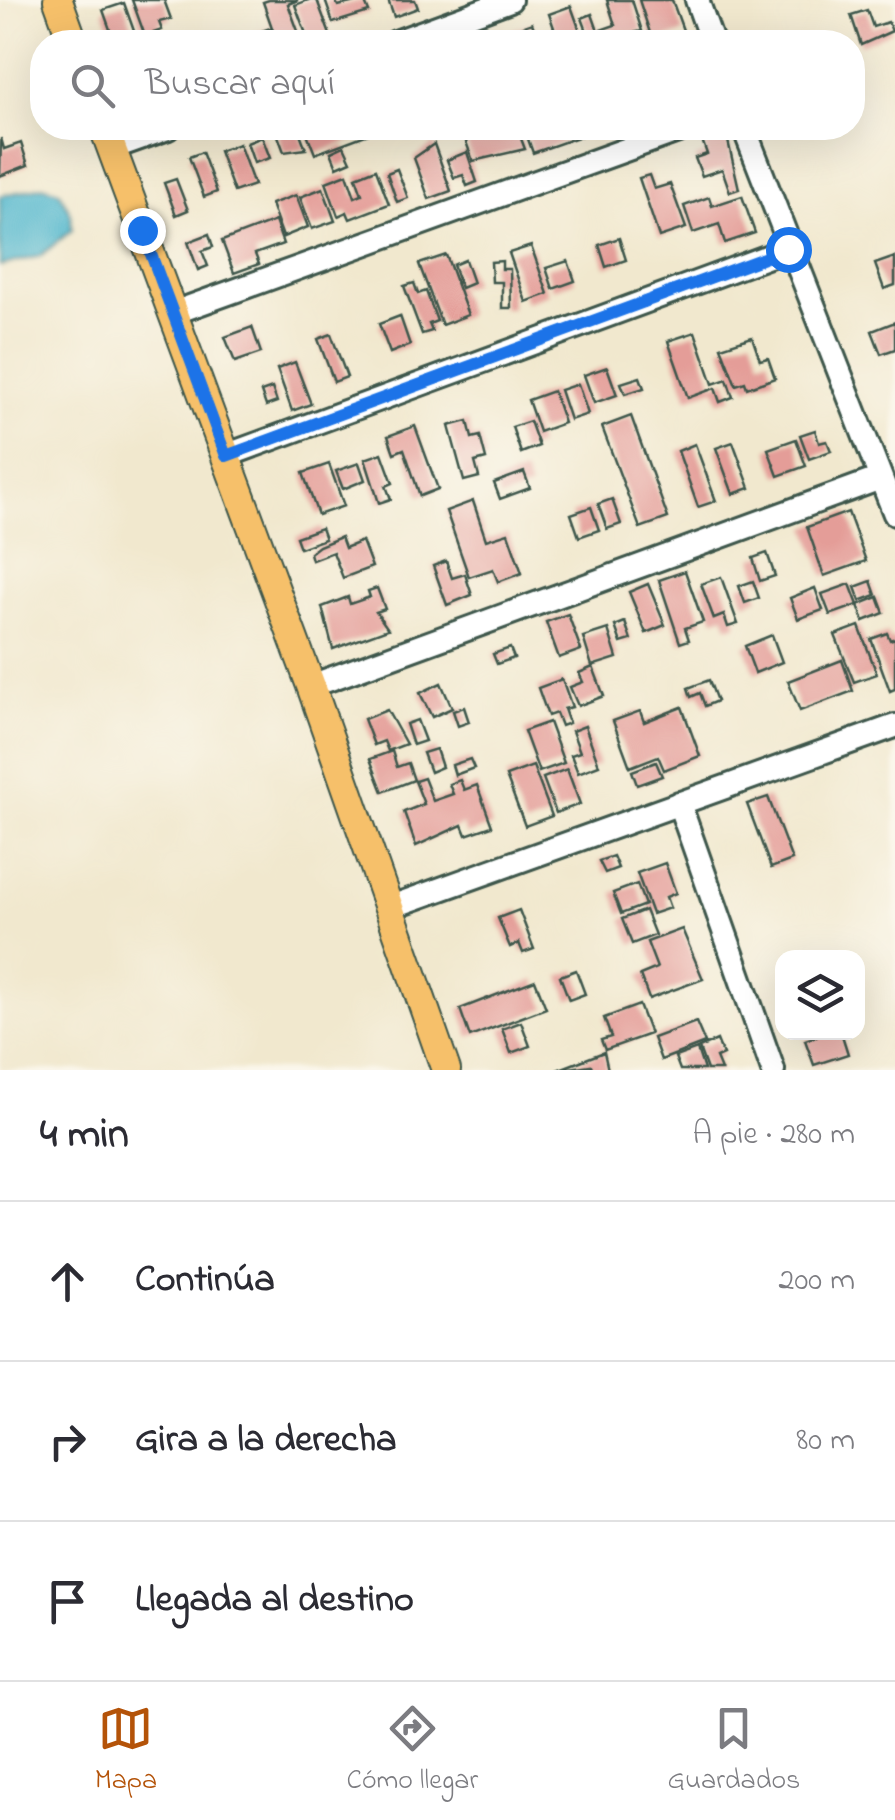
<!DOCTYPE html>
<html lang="es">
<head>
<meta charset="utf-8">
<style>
	:root { --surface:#fff; --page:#f7f7f7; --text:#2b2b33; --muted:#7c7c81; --line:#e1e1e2; --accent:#b45309 }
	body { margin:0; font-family:"Indie Flower",sans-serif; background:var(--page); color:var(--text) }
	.controls { position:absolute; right:30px; bottom:30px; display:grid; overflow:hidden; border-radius:20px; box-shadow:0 10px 40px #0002 }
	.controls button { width:90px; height:90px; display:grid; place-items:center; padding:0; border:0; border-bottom:2px solid var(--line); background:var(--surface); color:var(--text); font:50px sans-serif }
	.stop { position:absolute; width:30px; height:30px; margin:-22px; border:8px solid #1a73e8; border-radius:50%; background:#fff }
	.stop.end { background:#1a73e8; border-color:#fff; box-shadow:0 2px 10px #0008 }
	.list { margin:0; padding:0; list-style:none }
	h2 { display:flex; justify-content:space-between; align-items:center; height:130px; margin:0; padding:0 40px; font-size:42px }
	h2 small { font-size:32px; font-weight:400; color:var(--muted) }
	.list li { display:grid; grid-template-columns:65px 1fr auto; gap:30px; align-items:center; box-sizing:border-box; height:160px; padding:0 40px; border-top:2px solid var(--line) }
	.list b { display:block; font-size:38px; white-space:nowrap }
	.list em { font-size:32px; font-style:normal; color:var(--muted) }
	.icon { flex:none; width:55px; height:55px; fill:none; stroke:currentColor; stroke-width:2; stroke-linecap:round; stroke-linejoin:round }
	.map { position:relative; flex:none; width:895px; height:1070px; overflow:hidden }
	.search { position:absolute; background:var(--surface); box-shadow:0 10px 40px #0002; left:30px; right:30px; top:30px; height:110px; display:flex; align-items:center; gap:25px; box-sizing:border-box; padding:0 35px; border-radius:40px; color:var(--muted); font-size:38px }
	.sheet { height:610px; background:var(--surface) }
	nav { display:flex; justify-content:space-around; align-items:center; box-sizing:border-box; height:140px; border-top:2px solid var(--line); background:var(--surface); font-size:28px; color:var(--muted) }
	nav a { display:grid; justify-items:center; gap:5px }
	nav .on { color:var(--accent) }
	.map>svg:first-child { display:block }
	.water { fill:#4db5cc; stroke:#367980; stroke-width:2.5 }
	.building { fill:#e49d98 }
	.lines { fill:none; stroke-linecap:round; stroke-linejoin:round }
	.minor-casing { stroke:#3e574b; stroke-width:28 }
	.major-casing { stroke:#3e574b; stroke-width:32 }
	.minor { stroke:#fff; stroke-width:22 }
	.major { stroke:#f6c06b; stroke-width:28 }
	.route { stroke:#1a73e8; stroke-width:12 }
</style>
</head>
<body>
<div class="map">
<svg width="895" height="1070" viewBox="0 0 895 1070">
	<rect width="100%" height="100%" fill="#fbf7ec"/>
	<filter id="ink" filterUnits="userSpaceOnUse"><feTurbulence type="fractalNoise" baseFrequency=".01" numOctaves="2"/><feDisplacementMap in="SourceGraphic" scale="20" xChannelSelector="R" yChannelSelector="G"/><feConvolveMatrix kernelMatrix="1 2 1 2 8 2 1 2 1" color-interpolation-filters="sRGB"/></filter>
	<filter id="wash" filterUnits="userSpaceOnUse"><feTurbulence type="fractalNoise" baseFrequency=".0048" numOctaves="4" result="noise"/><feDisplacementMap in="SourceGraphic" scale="40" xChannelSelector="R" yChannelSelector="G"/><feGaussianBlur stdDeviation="2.25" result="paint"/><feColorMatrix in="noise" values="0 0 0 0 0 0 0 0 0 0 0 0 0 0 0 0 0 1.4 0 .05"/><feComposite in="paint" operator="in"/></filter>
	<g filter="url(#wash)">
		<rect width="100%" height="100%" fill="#f1e8ce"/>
		<path class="water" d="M43,186l16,5 12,23 1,16 -32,26 -40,10v-70z"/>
		<g id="blocks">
			<g class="building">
				<path d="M132,0h32l7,19 -12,3 3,8 -17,6z"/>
				<path d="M269,0h29l-10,4 14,38h-25l-14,-40z"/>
				<path d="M308,0h9l15,40 -23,2 -14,-37z"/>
				<path d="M325,0h10l3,6 26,-6 5,12 -36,11z"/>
				<path d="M388,0h27l3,8 -24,9z"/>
				<path d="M607,0h25l10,31 -51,11 -9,-24 10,-4 6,17 17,-6z"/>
				<path d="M639,0h33l12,33 -31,9z"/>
				<path d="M124,3l10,28 -21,7 -10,-28z"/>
				<path d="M571,6l13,36h-25l-10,-28z"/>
				<path d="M867,10l6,17 15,-5 4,9 -31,14 -10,-30z"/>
				<path d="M532,23l7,19h-46l-1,-5z"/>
				<path d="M270,28l5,14h-31l-2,-4z"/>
				<path d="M298,128l8,21 -22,3 -7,-19z"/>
				<path d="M305,128h64l2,5 -56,21z"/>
				<path d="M461,128h30l2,6 24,-6 8,21 -52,12z"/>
				<path d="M524,128h58l2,7 -51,18z"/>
				<path d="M726,132l13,57 -9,3 -8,-23 -20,7 -7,-18 12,-4 -5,-14z"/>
				<path d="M262,137l8,21 -16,5 -7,-20z"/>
				<path d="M1,138l3,11 17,-6 7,22 -28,11z"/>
				<path d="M239,144l15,41 -20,7 -15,-41z"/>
				<path d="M434,144l17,47 -22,8 -15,-41z"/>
				<path d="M344,146l7,15 -14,6 -6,-15z"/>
				<path d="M202,152l15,40 -13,5 -15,-40z"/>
				<path d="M467,152l10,30 -10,4 -4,-11 -9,3 -7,-18z"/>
				<path d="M376,169l13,35 -39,15 -3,-7 -9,4 -12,-34 21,-8 8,23 7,-3 -6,-17z"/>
				<path d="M397,169l11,29 -11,4 -10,-29z"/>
				<path d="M649,175l5,14 16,-5 16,44 -27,9 -20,-59z"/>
				<path d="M176,179l12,31 -12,5 -12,-32z"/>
				<path d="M323,188l12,33 -23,8 -12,-32z"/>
				<path d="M296,195l12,32 -25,10 -12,-33z"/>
				<path d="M742,196l13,37 -30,10 -6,-19 -26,9 -9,-27 25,-9 3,9z"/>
				<path d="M275,221l8,23 -28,10 4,10 -25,9 -12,-32z"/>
				<path d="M209,234l4,13 -11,4 6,15 -10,4 -10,-28z"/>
				<path d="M619,238l7,22 -20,7 -7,-22z"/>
				<path d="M531,246l17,48 -22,8 -17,-49z"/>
				<path d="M446,255l22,60 -26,10 -23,-61z"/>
				<path d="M895,257v28l-11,4 -9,-25z"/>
				<path d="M465,260l8,23 -12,5 -8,-23z"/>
				<path d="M502,261v8h8l1,39h-9v-26h-10l-1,-20z"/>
				<path d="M568,261l7,20 -22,8 -7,-21z"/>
				<path d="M414,283l4,11 8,-3 11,30 -8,3 3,7 -10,3 -18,-48z"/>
				<path d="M400,316l10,29 -20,8 -11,-29z"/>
				<path d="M895,322v27l-14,5 -9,-23z"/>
				<path d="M252,327l9,26 -26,9 -10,-25z"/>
				<path d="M695,332l18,52 14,-5 6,18 -13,5 -5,-14 -27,10 -20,-57z"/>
				<path d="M331,334l16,43 -13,5 -16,-43z"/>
				<path d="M752,337l8,23 8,-2 7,20 -28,10 -2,-6 -9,3 -15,-38z"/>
				<path d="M295,362l16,42 -19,7 -15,-42z"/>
				<path d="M607,367l10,28 -23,8 -10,-28z"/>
				<path d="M640,377l4,11 -19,6 -4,-11z"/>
				<path d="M578,384l10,30 -18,6 -10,-30z"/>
				<path d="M272,388l5,14 -11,4 -5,-14z"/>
				<path d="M553,391l11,32 -25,9 -11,-32z"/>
				<path d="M631,416l37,102 -28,10 -38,-101z"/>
				<path d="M468,421l4,17 8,-2 6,23 -11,3 4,15 -15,4 -15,-55z"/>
				<path d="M530,421l9,25 -18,7 -9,-26z"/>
				<path d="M415,426l23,63 -18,7 -16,-47 -10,4 -6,-17z"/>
				<path d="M815,430l4,13 8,-2 4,10 -22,8 -9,-24z"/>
				<path d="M796,439l10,27 -28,10 -10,-27z"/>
				<path d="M733,442l17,46 -17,6 -17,-46z"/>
				<path d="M695,444l21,57 -18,6 -20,-56z"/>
				<path d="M382,453l11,30 -7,3 5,13 -12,4 -14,-44z"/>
				<path d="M359,463l6,17 -22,9 -7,-18z"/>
				<path d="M329,464l15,42 -26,9 -15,-42z"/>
				<path d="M524,472l6,16 -30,11 -6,-16z"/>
				<path d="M612,499l9,25 -14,5 -9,-25z"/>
				<path d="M473,501l13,39 22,-7 14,40 -24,9 -5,-13 -24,8 -23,-66z"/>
				<path d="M591,507l8,23 -20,7 -8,-23z"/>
				<path d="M848,512l18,49 -42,15 -17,-49z"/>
				<path d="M321,528l4,11 -25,9 -4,-11z"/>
				<path d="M341,537l4,11 17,-7 10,26 -29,11 -10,-26 -21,8 -2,-7 9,-7z"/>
				<path d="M767,553l8,23 -15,5 -7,-23z"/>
				<path d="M446,561l6,17 13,-4 7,21 -25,10 -14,-39z"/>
				<path d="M685,571l18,51 -18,6 4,12 -9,3 -21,-63z"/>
				<path d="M721,577l17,47 -10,3 -4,-12 -10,4 -13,-35z"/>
				<path d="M753,581l6,17 -14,5 -6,-17z"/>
				<path d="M871,581l5,14 -16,6 -5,-14z"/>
				<path d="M648,584l17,41 -19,8 -17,-41z"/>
				<path d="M850,584l8,21 -28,10 -8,-21z"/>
				<path d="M377,588l8,21 -9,3 12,17 -55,20 -11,-42 26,-10 2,7 20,-7 -2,-6z"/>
				<path d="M815,588l8,22 -25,9 -8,-21z"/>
				<path d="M878,597l6,16 -20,8 -6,-16z"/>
				<path d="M568,614l13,36 -22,8 -13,-36z"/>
				<path d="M625,622l6,18 -10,3 -6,-17z"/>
				<path d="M859,626l18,48 -23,8 -19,-47z"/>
				<path d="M608,629l9,29 -25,8 -9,-29z"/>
				<path d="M887,633l3,7 5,-2v51l-5,2 -19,-52z"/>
				<path d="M772,635l10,27 -27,11 -10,-27z"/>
				<path d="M510,648l4,10 -17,6 -4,-10z"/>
				<path d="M842,660l11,31 -53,20 -12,-30z"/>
				<path d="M593,667l11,29 -26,10 -8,-19 13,-5 -4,-9z"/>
				<path d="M562,679l10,28 -8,2 5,14 -8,3 -5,-13 -8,3 -10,-28z"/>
				<path d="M709,680l8,21 -12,5 -5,-13 -9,4 -3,-9z"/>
				<path d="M441,683l11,25 -20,9 -12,-24z"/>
				<path d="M464,707l5,15 -11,4 -5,-15z"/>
				<path d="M682,707l18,49 -36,14 -6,-14 -28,11 -17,-46 27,-10 4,11z"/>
				<path d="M387,710l19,34 -18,7 -4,-10 -10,4 -10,-26z"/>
				<path d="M417,720l8,21 -12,4 -7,-21z"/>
				<path d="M549,722l15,41 -25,9 -15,-41z"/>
				<path d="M585,726l14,39 -21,8 -7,-18 9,-3 -8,-21z"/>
				<path d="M436,749l6,18 -12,5 -7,-19z"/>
				<path d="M392,751l5,16 11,-4 6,17 -31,12 -13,-33z"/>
				<path d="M470,759l4,9 -19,7 -3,-10z"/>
				<path d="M656,762l6,14 -25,9 -5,-14z"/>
				<path d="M533,766l19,50 -27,10 -19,-50z"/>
				<path d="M567,769l13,35 -24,9 -13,-35z"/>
				<path d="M424,778l9,23 20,-7 -4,-10 11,-4 4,10 13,-5 15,41 -26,9 -4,-10 -46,21 -12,-34 20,-8 -9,-23z"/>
				<path d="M768,797l24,63 -21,8 -24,-64z"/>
				<path d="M613,856l5,12 -13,5 -6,-12z"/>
				<path d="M665,863l11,30 -10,4 4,11 -18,6 -15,-41z"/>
				<path d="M637,884l8,21 -24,9 -8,-21z"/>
				<path d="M519,910l15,39 -11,4 -4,-10 -9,4 -12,-29z"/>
				<path d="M645,910l10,25 -23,9 -10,-25z"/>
				<path d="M682,929l21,50 -54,20 -9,-24 17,-7 -10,-26z"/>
				<path d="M576,970l9,24 -16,6 -9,-24z"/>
				<path d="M535,980l11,28 -76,29 -10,-28z"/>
				<path d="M639,1005l11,29 -45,16 -4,-10 10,-3 -7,-19z"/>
				<path d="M521,1022l9,24 -19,7 -9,-24z"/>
				<path d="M696,1022l9,21 -44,17 -8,-22z"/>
				<path d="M828,1032h13l7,22 -34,11 -9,-25z"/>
				<path d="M717,1040l6,15 -7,3 5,12h-14l-8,-22z"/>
				<path d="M697,1049l7,21h-24l-5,-13z"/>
				<path d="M604,1052l4,18h-15l-2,-5 -34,5z"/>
			</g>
		</g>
	</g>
	<g filter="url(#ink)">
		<use href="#blocks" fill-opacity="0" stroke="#3e574b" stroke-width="2.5"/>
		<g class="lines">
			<g class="minor-casing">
				<g id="minor">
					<path d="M697,0l15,42"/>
					<path d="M396,42l114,-42"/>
					<path d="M744,128l151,386"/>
					<path d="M112,148l56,-20"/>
					<path d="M173,313l513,-185"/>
					<path d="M225,456l563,-207"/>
					<path d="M311,686l567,-207"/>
					<path d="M679,803l94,267"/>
					<path d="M388,908l507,-182"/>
				</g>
			</g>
			<g class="major-casing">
				<g id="major">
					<path d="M58,0l15,42"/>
					<path d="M104,128l207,558 135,384"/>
				</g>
			</g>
			<use href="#minor" class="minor"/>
			<use href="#major" class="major"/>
		</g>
	</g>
	<g class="lines" filter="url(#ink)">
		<path class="route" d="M142,230l84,226 562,-207"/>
	</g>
</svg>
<div class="controls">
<button><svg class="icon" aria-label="layers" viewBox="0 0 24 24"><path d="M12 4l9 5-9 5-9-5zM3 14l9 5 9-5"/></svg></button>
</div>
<div class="stop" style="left:788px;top:249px"></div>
<div class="stop end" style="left:142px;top:230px"></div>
<div class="search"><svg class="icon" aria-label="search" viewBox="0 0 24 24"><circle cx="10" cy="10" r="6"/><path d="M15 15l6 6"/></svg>Buscar aquí</div>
</div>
<section class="sheet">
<h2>4 min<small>A pie · 280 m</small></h2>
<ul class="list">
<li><svg class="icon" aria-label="ahead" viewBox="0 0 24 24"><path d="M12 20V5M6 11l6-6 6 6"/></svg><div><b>Continúa</b></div><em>200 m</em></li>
<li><svg class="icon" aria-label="right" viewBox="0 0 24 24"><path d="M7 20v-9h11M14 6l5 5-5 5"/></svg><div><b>Gira a la derecha</b></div><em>80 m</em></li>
<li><svg class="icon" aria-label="arrive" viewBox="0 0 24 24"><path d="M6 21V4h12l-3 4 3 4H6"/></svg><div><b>Llegada al destino</b></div></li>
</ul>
</section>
<nav>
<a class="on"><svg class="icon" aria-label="map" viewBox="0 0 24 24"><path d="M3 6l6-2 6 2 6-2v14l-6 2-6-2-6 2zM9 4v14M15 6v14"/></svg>Mapa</a>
<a><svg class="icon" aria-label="directions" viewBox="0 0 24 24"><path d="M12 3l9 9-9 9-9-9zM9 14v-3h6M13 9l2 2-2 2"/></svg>Cómo llegar</a>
<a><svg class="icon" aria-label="saved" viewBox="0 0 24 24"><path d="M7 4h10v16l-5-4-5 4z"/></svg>Guardados</a>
</nav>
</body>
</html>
